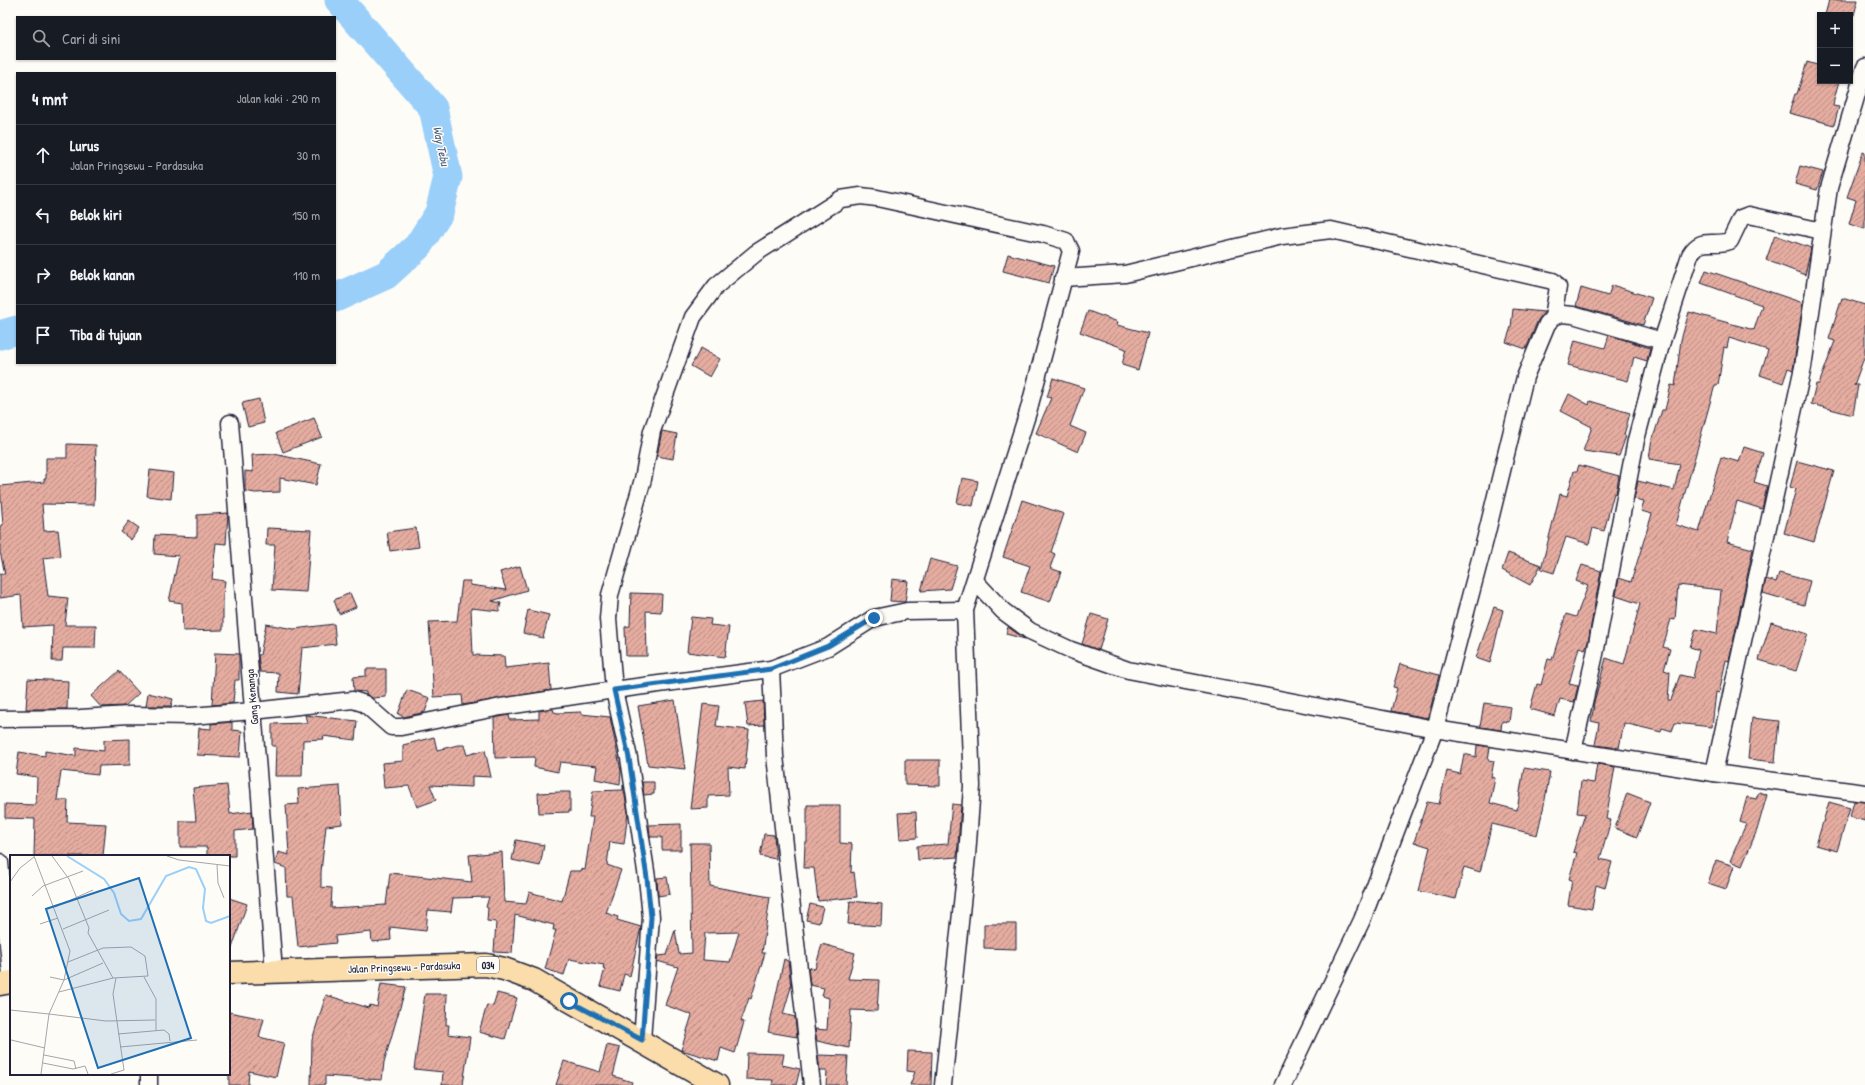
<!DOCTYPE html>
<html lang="id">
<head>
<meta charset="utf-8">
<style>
	:root { --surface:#171b24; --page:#20242c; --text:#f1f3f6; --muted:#9ea1a6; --line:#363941 }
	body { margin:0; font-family:"Patrick Hand",sans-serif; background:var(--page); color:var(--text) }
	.controls { position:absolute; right:12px; top:12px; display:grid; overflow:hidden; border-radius:0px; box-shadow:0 1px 3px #0004 }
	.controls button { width:36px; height:36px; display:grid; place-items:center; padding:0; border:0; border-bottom:1px solid var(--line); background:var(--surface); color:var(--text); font:20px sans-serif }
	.stop { position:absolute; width:12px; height:12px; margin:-9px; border:3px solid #1f6fb2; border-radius:50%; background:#fff }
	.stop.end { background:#1f6fb2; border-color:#fff; box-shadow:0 1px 4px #0008 }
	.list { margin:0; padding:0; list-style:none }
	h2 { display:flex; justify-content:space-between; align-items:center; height:52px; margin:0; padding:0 16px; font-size:17px }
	h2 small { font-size:13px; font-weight:400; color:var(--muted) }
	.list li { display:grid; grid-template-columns:26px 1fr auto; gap:12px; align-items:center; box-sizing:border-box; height:60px; padding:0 16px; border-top:1px solid var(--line) }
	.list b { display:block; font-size:15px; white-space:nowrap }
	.list p { margin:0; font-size:13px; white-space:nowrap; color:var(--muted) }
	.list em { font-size:13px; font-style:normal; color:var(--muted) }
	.icon { flex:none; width:22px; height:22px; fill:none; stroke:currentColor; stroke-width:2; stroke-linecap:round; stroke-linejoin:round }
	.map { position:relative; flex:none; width:1865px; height:1085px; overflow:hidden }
	.search { position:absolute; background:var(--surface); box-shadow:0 1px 3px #0004; left:16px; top:16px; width:320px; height:44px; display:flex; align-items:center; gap:10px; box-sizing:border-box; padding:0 14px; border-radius:0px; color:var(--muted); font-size:15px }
	.panel { position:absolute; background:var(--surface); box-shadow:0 1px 3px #0004; left:16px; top:72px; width:320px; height:292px; border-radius:0px }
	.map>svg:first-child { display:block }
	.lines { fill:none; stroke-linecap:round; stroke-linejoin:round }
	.river { stroke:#9acff9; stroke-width:29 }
	.building { fill:url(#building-hatch); stroke:#22223b; fill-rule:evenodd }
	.minor-casing { stroke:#22223b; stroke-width:19 }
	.primary-casing { stroke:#22223b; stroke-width:25 }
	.minor { stroke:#fdfcf7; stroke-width:16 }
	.primary { stroke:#faddab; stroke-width:22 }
	.route { stroke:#1f6fb2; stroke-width:5 }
	.labels { text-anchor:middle; stroke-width:3; stroke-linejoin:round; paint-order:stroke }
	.shield { fill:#fdfcf7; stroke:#646373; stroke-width:1 }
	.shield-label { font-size:10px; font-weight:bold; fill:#22223b }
	.street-label { font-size:11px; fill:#22223b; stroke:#fdfcf7 }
	.water-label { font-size:12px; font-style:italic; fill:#465674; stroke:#fdfcf7 }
	.inset-river { fill:none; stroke:#9acff9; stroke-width:2 }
	.inset-road { fill:none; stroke:#a5a5ac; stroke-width:1 }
	.view { fill:#1f6fb2; fill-opacity:0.15; stroke:#1f6fb2; stroke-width:2 }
	.inset-edge { fill:none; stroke:#22223b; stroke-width:2 }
</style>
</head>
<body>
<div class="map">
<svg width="1865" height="1085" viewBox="0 0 1865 1085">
	<defs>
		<pattern id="building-hatch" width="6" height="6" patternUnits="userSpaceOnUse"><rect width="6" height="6" fill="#e5aca0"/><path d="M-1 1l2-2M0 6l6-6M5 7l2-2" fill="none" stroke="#b98c84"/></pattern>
	</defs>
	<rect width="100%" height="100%" fill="#fdfcf7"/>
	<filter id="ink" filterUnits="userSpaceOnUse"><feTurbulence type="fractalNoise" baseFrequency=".025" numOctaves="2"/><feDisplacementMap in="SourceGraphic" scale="8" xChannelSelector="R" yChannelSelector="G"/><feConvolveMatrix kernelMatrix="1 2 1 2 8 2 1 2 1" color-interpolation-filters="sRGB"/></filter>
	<g filter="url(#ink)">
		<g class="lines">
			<g class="river">
				<path d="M335,298l51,-23 32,-29 21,-33 9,-36 -15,-69 -94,-108"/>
				<path d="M0,335l17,-5"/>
			</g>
		</g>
		<g class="building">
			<path d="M1829,0h29l-4,15h-29z"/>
			<path d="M1807,62l13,4v15h19l-5,18 -1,7 6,1 -5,18 -45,-12 6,-19h2z"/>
			<path d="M1863,152l2,1v76l-16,-5 7,-24 -9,-3z"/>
			<path d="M1800,166l23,6 -6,18 -22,-6z"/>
			<path d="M1775,235l36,13 -6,27 -39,-15z"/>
			<path d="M1008,254l46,12 -5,17 -46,-12z"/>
			<path d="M1706,270l97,33 -10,67 -5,-2 -5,15 -23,-8 8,-25 -39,-12 -2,10 -3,-1 -6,38h-3l-39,140 23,7 22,-75 18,5 5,-15 19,6 -9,29 13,4 -5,23 -25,-8 -10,41 26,7 -24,112 -3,-1 -7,33 -3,-1 -4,35 -37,-4 -3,8 -10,-3 -1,4 -37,-9 -5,25 -24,-3 4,-22 -8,-2 3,-15h-1l13,-48 18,6 16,-60 -24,-8 3,-18 12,4 21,-68 -11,-3 3,-10 -10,-2 4,-18 36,9 6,-26 -31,-5 3,-21h1l9,-28h3l6,-25 4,1 6,-46 8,-28 65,18 8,-25 -61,-22zM1678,585l43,5 -4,44 -21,-5 -6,18 9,3 -6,28 -13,-3 -9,25h-3l2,-28 -6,-2 6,-21 -7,-2 8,-28 4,1z"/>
			<path d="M1612,285l40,13 -9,27 -67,-19 5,-18 27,8z"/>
			<path d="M1842,298l23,7v50l-11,30h4l-5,30 -42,-11 5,-20h3l16,-43 -6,-2z"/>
			<path d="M1513,309l31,3 -6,8 -12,29 -20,-7 5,-15z"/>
			<path d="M1088,311l30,11 -1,3 31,8 -10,37 -16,-5 4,-16 -46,-17z"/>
			<path d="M1609,335l41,13 -3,13 -13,-4 -6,24 -60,-16 7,-25 30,8z"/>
			<path d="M701,348l19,11 -10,18 -19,-11z"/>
			<path d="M1053,378l31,10 -14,38 16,7 -8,19 -42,-19 15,-35 -4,-1z"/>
			<path d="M1569,394l20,11 1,-4 40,12 -6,22 2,1 -7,20 -36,-5 9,-24 -31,-16z"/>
			<path d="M259,399l5,24 -16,4 -6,-24z"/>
			<path d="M314,418l8,19 -39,15 -7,-19z"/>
			<path d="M662,431l15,3 -4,25 -16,-3z"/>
			<path d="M67,444l29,1 -2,60 -52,-1 2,27 14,-1 3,26 -18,2 5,38 20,2 -3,27h31l-1,23h-32l-1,13h-10l1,-36 -30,2 -2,-32 -21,3v-24h5l-5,-22v-26l3,-1 -3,-39 44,-4v-3h2v-21h21z"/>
			<path d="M274,454l47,10 -5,21 -36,-7v14l-25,1 -10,-2v-20l8,1 -1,-17z"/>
			<path d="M1797,461l37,10 -20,71 -30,-9 12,-44 -6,-2z"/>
			<path d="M1579,465l40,11 -3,18 -2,-1 -10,38 -11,-3 -4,16 -23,-7 -12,36 -13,-4 19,-75 7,2 7,-25h3z"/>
			<path d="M150,470l23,3 -2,26 -24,-3z"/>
			<path d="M962,478l16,3 -5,25 -16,-3z"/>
			<path d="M1022,500l42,14 -13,38 4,2 -5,14 11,4 -11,30 -29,-10 9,-26 -27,-9z"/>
			<path d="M228,513l-2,31 -10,-1 -4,36 13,2 -2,14v35l-40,1 -1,-28 -13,-2 10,-45 -25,-2 1,-19 42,2v-22z"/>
			<path d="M129,521l10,7 -8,12 -10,-8z"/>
			<path d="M267,528l44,2 -5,62 -34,-2 3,-45h-9z"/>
			<path d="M416,528l3,19 -29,4 -3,-19z"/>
			<path d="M1508,553l33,12 -11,20 -28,-15z"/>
			<path d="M930,559l27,7 -7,23 -29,2z"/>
			<path d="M1582,565l19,6 -13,71 -3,7 -6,-2 -10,37 9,2 -4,16 -14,-3 -5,17 -25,-7 7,-25 4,1 7,-26 4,1 14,-46 10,3 12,-31 -12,-5z"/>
			<path d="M520,566l7,24 -35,11 9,2 -2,8 -28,-3 2,47 31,1 1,12 44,-5 2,27 -88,15 -1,-10 -28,2 -5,-75 28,-1 5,-40h8v4l36,5 -6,-18z"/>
			<path d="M1779,573l31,8 -6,24 -41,-12 3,-14 10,3z"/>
			<path d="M892,579l16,2 -3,21 -15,-1z"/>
			<path d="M350,593l6,14 -17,7 -5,-14z"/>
			<path d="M631,593l31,1 -1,18 -15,-1 1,45h-21l-1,-29 5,-1z"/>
			<path d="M1494,607l9,3 -13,53 -14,-5z"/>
			<path d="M528,610l21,5 -6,23 -20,-5z"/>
			<path d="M1091,614l17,5 -9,31 -17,-6z"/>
			<path d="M691,617l20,2 -1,6 19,2 -4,30 -38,-5z"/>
			<path d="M1771,622l37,12 -12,37 -37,-11z"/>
			<path d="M266,624l28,5 40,-5 2,20 -34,4 -4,46 -20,-2 1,-19 -19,-1 -2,-17h2z"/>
			<path d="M1008,627l17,12 -19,-5z"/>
			<path d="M215,653l24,1v26h-4l-2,23 -21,2z"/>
			<path d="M1400,664l39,11 -11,43 -37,-7 6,-23 -4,-1z"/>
			<path d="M366,669h20v28l-14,1 -6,-4v-2l-12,-1 -1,-14 13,-1z"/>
			<path d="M119,671l20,22 -14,13 -24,1 -10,-11z"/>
			<path d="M28,679l40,2 -1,28h-41z"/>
			<path d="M407,690l23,8 -5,14 -21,5 -6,-3z"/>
			<path d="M148,693l25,6 -2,7h-25z"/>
			<path d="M675,700l10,69 -37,-4 -10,-59z"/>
			<path d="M763,701l1,24 -16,1 -3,-23z"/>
			<path d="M1484,703l27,4 -2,15 -7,-1 -1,9 -21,-3z"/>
			<path d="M703,704l16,2 -3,20 33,4 -4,39 -17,-2 1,28 -21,1v12l-18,1z"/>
			<path d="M553,709l1,3 4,1 23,-1v2l29,3 11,54 -1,13 -25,-5 2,-13 -37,-4 -2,10 -24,-5 1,-10 -40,1 -1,-40 15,-3 1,5 29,-1v-8z"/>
			<path d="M305,715l52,6 -2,19 -32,-4 1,3 -21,1 -1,36h-27l1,-30h-4v-22l35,-1z"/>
			<path d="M1752,718l27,3 -4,41 -27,-3z"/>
			<path d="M232,722v8l10,1 -2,26 -43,-2 2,-27 12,1v-5z"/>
			<path d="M434,737l3,13 21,-5h6l3,10 18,-5 6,27 -19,-1v11l-42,-2 6,15 -19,7 -8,-21 -25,2 -2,-25 21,-2v-16z"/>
			<path d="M130,739v26l-31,1 -1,9 -37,-4 -4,29h11l-1,22 39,2 -3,32h-69l1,-37 -30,-1v-14l31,1 1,-28 -21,-3 3,-22 26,4v-5l31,5v-8l28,3v-11z"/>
			<path d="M1477,745l13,2 -2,13 6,1 -3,16 4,1 -5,25 27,7 7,-42 26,4 -6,33 -7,30 -45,-11 -12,48 -16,-5 -8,32 -37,-8 11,-44 -16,-5 13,-40 12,2 8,-33 13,3 4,-20 12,3z"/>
			<path d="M905,760h35v26l-35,-1z"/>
			<path d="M1597,764l18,3 -9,52 5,1 -11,39 12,3 -7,26 -9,-3 -4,24 -24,-4 4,-25 -3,-1 8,-26 -4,-1 12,-38 -8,-1 4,-32 13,2z"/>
			<path d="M642,782h12v12l-10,1z"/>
			<path d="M227,785l3,29 22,-3 1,18 -18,2v25h-28v-9h-27v-26h16l-3,-33z"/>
			<path d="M623,785l5,27 -4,32 -14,-2 -3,23 14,5 -15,43 12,4 -1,3 24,7 -11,49 -6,-2 -4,17 -20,-5 5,-17 -2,-1 1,-3 -35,-6 -5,16 -19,-6 11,-39h-3l1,-5 -39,-10 -3,38 -18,-1 2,-30 -9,-1 1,-13 -2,-1 3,-10 -36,1 -2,14 -23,-2 -2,21 -36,-4 1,13 -19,2 -1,-10 -36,4 1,7 -38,4 -5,-51h-6l-1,-28 -11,-4 3,-12 11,3 -3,-50 13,-1 -1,-15 42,-3 2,38 -16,2 -5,46v15l11,1 -1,20 55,-3 4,-32 82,9 -3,-27 33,-3 2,50 22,2 3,-12 33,9 8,-30h11v-2l4,1 8,-53h-4l4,-26 30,-1z"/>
			<path d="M560,792h10v20l-31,1 -1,-20z"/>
			<path d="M1759,792l8,3 -10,35 -15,36 -12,-5 16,-37 -6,-2 7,-25 9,2z"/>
			<path d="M1627,793l23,9 -13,35 -22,-9z"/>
			<path d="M1854,801l11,1v19l-15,-4z"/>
			<path d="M1829,802l21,6 -13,43 -21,-6z"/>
			<path d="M952,804l9,1 -4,52 -39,3 -1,-14 31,-2z"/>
			<path d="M807,805h33v38l12,1 -1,29 3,-1 3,25 -39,4 -4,-33h-10l1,-25h2z"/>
			<path d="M916,812l1,26 -17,1 -2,-26z"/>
			<path d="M681,824v26h-19v-13h-12l-1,-12z"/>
			<path d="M764,834l10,1 2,24 -16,-3z"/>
			<path d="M516,840l28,5 -4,21 -28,-6z"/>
			<path d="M690,843h19l1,43 60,11 -8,56h3l-14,46 -2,-1 -8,23 3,1 -9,31 -14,-5 -3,13 -37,-11 11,-35 -27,-10 13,-38 -21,-6 1,-5 9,-1 8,-25 4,24 13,-1zM739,932l-9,30 -27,-2 2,-27z"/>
			<path d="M1716,860l18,6 -8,23 -18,-6z"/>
			<path d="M667,877l3,17 -12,2 -1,-18z"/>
			<path d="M229,898l18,6 -16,47h-2z"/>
			<path d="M850,901l32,3 -1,22 -33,-2z"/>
			<path d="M810,904l13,3 -4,16 -13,-3z"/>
			<path d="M984,924h32v25l-32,-1z"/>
			<path d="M822,944l33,9 -7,26 31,1 -2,31 -26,-1 -2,38 -32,-7 -2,-12 12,1 2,-32 -7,-2 2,-8 -14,-3 -2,-18 7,2z"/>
			<path d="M784,959l4,2 3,26 -8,27 12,3 2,20 -29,-5z"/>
			<path d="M381,984l25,3 -22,75 -2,18 -57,-4v9h-14l1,-45 14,-45 43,13 1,-3 7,2z"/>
			<path d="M497,993l20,5 -12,41 -26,-7 8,-27 6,1z"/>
			<path d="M425,994h22l-1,31h3l-1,9 22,3 -7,48h-21l1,-13 -29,-3z"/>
			<path d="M229,1012l35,7 -5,18 25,6 -8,34 -27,-6 -1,14h-19z"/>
			<path d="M607,1045l13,3 -7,28 19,6 -1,3h-75l8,-24 36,11z"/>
			<path d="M908,1051l24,1 -1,33h-21l5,-13 -8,-1z"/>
			<path d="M747,1053l37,1 -2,11 18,4 -4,16h-24l1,-5 -27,-1z"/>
			<path d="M818,1055l30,1 -2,29h-20l1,-14h-7z"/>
		</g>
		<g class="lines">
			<g class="minor-casing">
				<g id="minor">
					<path d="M1063,278l62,-4 157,-38 49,-6 222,51 5,6 -5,30 -6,7 -22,53 -40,163 -50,189 -73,191 -79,165"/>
					<path d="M1553,317l9,-3 11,1 89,26"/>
					<path d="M230,423l44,548"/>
					<path d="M975,581l28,30 27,20 41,19 57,20 307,59 279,44 151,20"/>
					<path d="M771,669l4,87 37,329"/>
					<path d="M0,719l80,-1 49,-3 62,1 62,-5 100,-11 12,4 26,23h10l100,-20 113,-17 157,-21 57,-22 46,-29 33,-7 58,-1"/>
					<path d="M1573,751l22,-97 41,-214 26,-99 28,-86c11,-19 21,-8 40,-14l11,-23 8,-3 73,16"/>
					<path d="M1714,773l89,-406 26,-179 36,-121"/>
					<path d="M0,862l11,113"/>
					<path d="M642,1040l9,-123 -4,-39 -18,-120 -15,-68 -6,-71 2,-24 33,-116 9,-48 41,-114 23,-31 40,-33 85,-54 20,-3 16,2 166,36 23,7 5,10 -43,161 -63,198 7,176 -5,70 -24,229"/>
					<path d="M149,1074v11"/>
				</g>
			</g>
			<g class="primary-casing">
				<g id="primary">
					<path d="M229,973l257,-8 18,4 30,11 183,105"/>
					<path d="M0,984l11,-2"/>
				</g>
			</g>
			<use href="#minor" class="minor"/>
			<use href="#primary" class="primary"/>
		</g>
	</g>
	<g class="lines" filter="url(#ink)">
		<path class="route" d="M569,1001l73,39 9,-123 -4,-39 -18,-120 -15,-68 157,-21 57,-23 46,-28"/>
	</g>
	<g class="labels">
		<rect class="shield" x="477" y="957" width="22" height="16" rx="3"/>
		<g class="shield-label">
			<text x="488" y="969">034</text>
		</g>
		<g class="street-label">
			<text transform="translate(252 697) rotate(-95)" y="4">Gang Kenanga</text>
			<text transform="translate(404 967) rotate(-2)" y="4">Jalan Pringsewu - Pardasuka</text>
		</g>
		<g class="water-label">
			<text transform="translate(441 146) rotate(78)" y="4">Way Tebu</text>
		</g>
	</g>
	<g transform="translate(10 855)">
		<rect width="220" height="220" fill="#fdfcf7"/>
		<path class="inset-river" d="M57,1l37,23 10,14 7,21 8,7 12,-2 25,-43 23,-9 7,2 9,20 -2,19 3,13 5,2 19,-7"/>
		<path class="inset-road" d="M42,1l17,23 20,49 -1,5 25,45M157,1l12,4 51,6M207,10l1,18 6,15M0,27l10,-14 14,-11M22,41l11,-10 40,-15M45,52l38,-17M30,69l18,-6M53,74l46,-19M40,122l14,3 39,-17M134,122l12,22v31M49,137l54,-14 35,-2 -3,-20 -14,-9 -28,1 -35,14M0,155l39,4 15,-34 6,-29 -36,-95M108,179l46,-4 5,4 1,7M1,185l34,8M110,192l77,-7M34,200l30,6 2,8M33,208l30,6 12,-3 3,8M31,219l8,-60 57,7 49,-1M101,219l13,-4 -11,-76 3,-16"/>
		<path class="view" d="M129,23l52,160 -93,30 -52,-159z"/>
		<rect width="220" height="220" class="inset-edge"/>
	</g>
</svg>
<div class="controls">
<button>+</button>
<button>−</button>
</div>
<div class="stop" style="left:569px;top:1001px"></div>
<div class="stop end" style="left:874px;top:618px"></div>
<div class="search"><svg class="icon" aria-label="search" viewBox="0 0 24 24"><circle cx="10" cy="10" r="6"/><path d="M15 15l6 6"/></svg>Cari di sini</div>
<section class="panel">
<h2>4 mnt<small>Jalan kaki · 290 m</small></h2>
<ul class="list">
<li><svg class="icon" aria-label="ahead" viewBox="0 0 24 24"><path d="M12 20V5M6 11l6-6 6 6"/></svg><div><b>Lurus</b><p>Jalan Pringsewu - Pardasuka</p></div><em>30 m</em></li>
<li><svg class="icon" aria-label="left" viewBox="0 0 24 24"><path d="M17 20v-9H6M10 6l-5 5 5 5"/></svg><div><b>Belok kiri</b></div><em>150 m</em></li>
<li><svg class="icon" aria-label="right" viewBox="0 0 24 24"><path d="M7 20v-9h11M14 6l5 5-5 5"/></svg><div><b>Belok kanan</b></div><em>110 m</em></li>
<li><svg class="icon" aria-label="arrive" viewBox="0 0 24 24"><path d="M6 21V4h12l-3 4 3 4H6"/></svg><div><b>Tiba di tujuan</b></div></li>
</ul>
</section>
</div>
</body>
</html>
